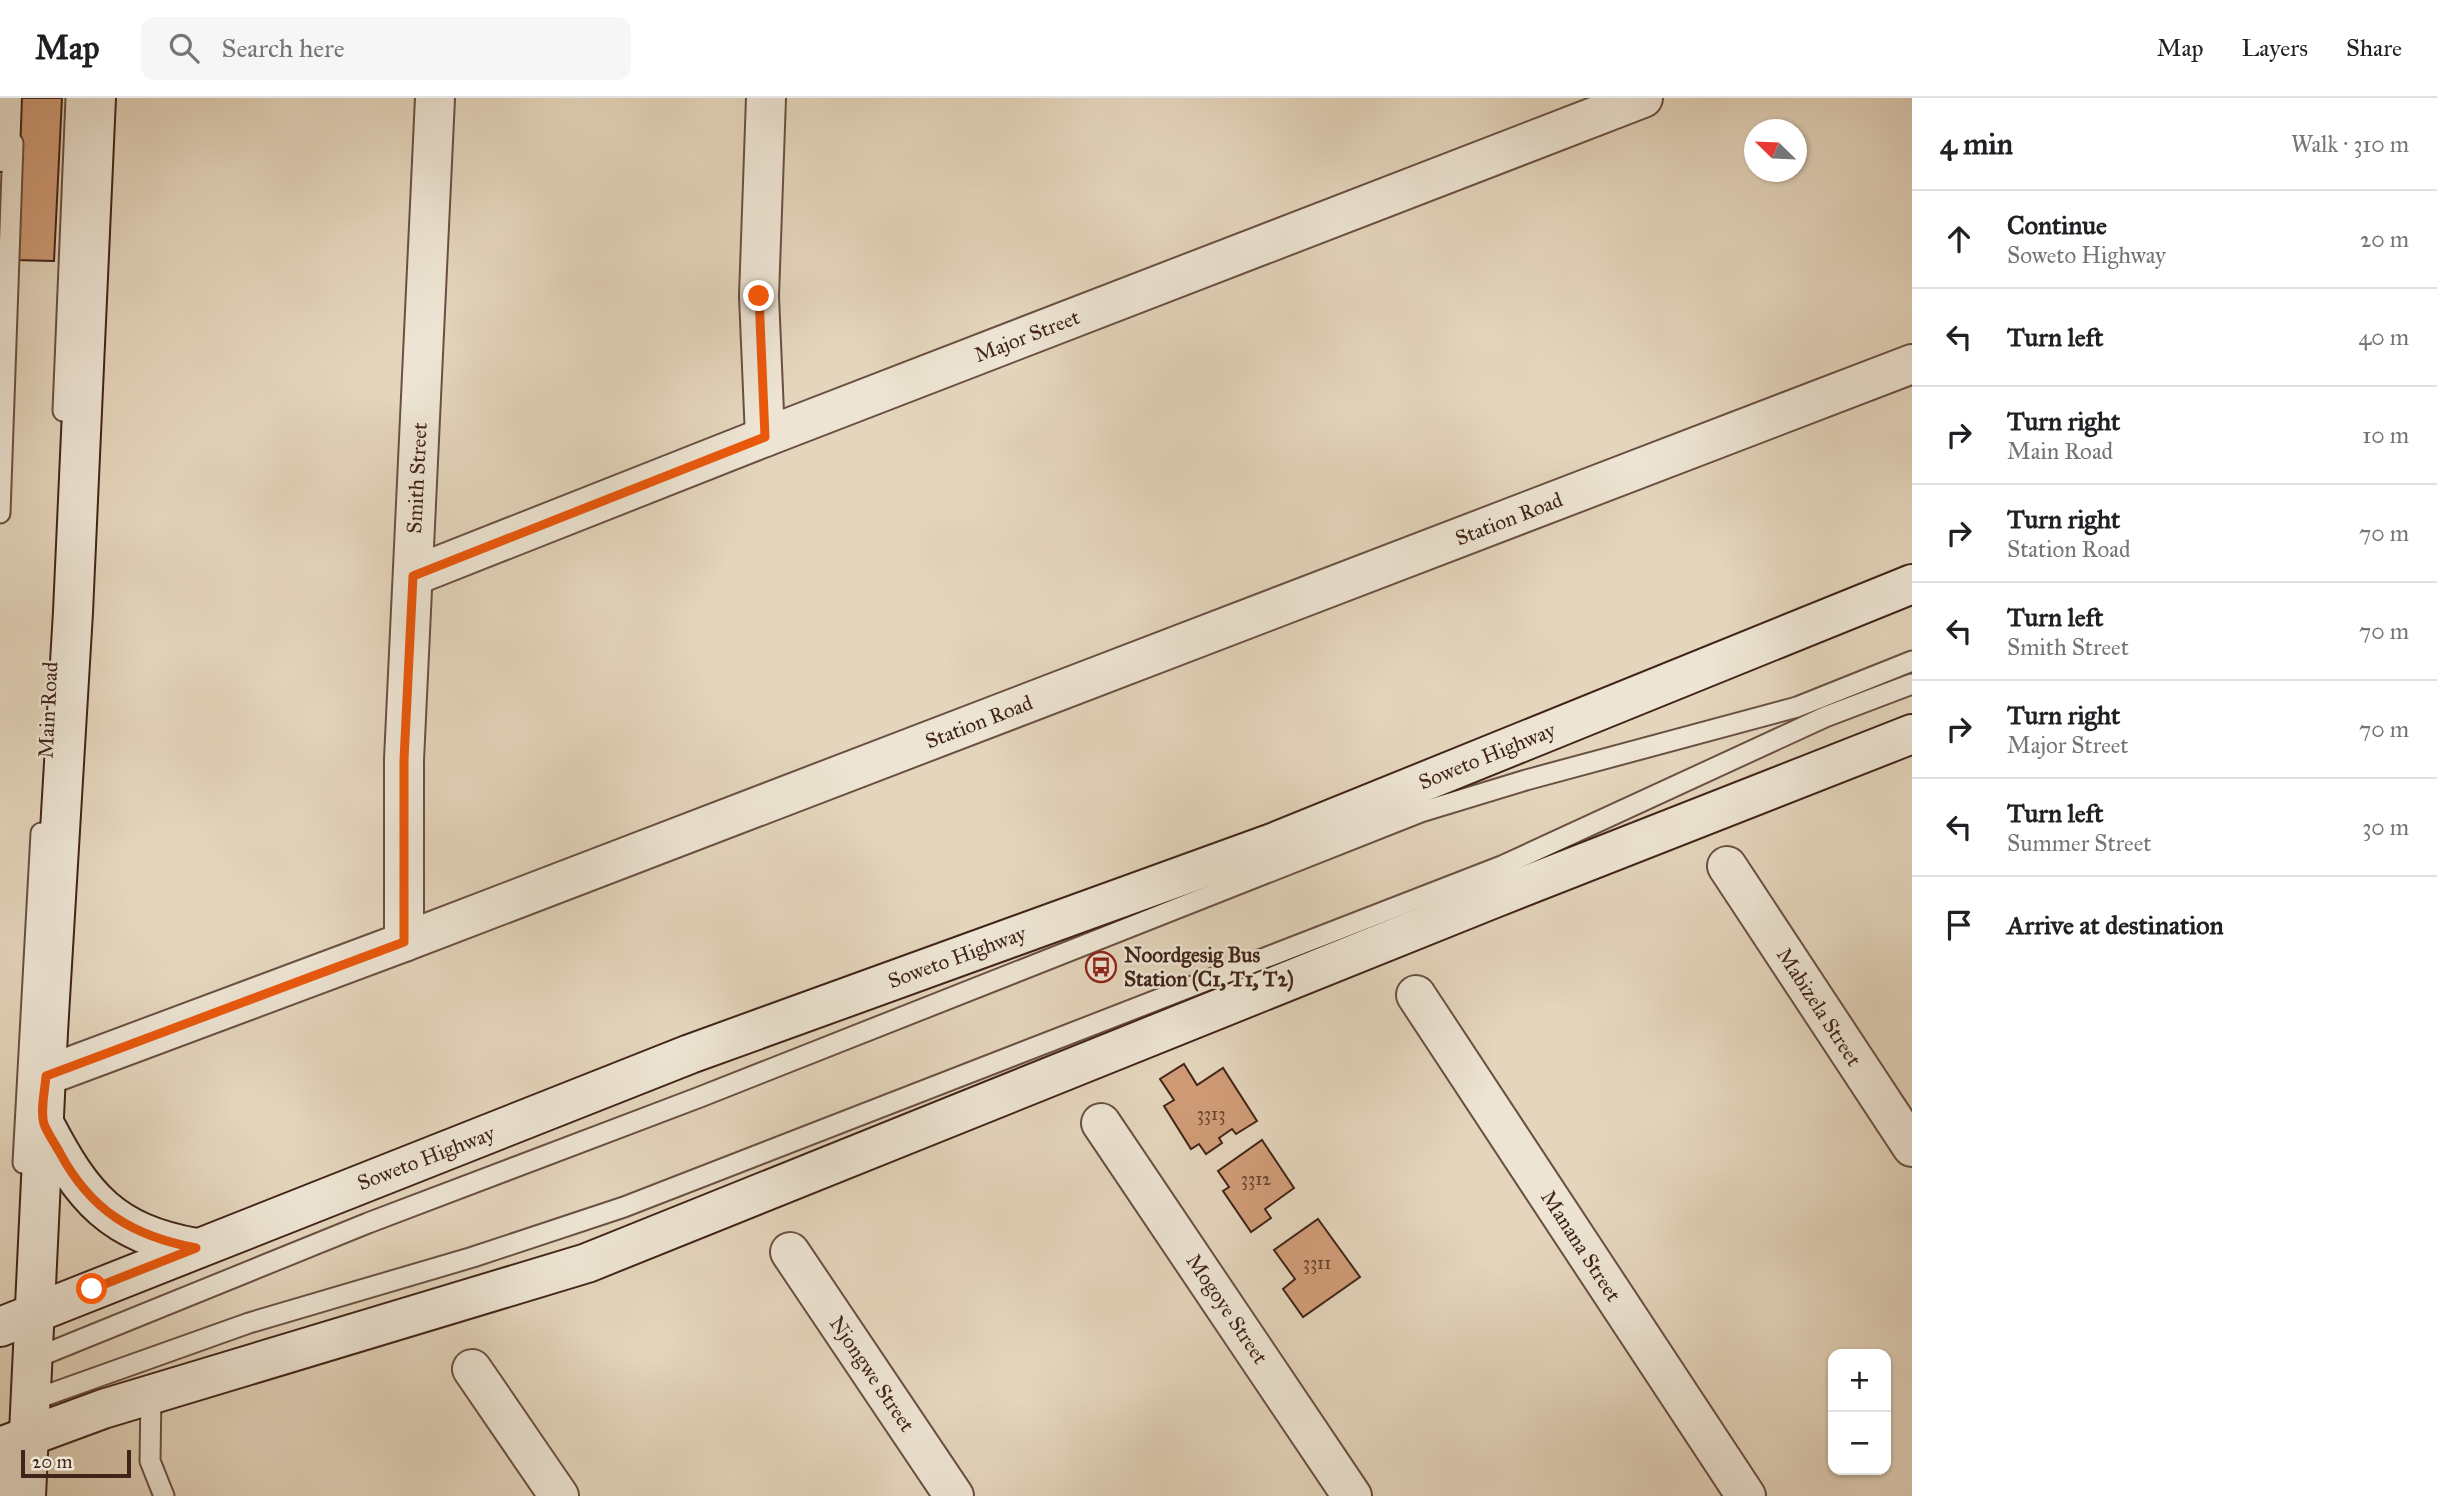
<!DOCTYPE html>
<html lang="en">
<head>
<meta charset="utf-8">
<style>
	:root { --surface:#fff; --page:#f6f6f6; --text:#202124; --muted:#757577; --line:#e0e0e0 }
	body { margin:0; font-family:"IM FELL Great Primer",serif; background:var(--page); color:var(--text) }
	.controls { position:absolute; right:21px; bottom:21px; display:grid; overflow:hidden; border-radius:14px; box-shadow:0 2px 5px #0004 }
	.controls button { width:63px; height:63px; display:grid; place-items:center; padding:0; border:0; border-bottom:2px solid var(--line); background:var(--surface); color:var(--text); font:35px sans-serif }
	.compass { position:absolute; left:1744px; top:21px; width:63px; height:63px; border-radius:50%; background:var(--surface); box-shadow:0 2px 5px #0004; rotate:293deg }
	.scale { position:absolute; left:21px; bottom:18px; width:110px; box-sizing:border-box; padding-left:7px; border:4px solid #412419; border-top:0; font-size:19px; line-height:24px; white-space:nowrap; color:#412419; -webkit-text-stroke:5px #ede4d3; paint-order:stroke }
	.stop { position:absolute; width:21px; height:21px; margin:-16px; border:5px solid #ea580c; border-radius:50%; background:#fff }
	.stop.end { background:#ea580c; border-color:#fff; box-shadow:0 2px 7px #0008 }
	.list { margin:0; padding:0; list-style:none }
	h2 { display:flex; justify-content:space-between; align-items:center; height:91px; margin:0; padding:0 28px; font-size:30px }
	h2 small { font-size:23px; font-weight:400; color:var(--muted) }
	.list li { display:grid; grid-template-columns:46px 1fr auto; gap:21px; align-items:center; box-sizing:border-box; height:98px; padding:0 28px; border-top:2px solid var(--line) }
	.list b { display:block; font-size:26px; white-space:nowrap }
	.list p { margin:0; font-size:23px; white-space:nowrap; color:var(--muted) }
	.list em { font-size:23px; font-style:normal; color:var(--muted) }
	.icon { flex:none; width:38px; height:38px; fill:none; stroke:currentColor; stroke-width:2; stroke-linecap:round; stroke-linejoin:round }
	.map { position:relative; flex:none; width:1912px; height:1398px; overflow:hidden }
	header { display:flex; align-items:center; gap:42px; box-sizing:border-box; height:98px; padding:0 35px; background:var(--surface); border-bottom:2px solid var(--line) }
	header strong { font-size:33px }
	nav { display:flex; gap:38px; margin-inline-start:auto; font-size:24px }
	.search { width:490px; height:63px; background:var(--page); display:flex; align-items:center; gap:18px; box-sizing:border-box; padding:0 24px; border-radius:14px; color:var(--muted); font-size:26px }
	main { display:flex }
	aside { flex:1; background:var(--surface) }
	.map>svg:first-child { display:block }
	.building { fill:#d09c77; stroke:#412419; stroke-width:2 }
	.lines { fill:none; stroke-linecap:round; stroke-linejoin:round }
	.service-casing { stroke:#6a5042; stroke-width:23 }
	.minor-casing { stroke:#6a5042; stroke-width:42 }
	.secondary-casing { stroke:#412419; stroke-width:42 }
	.service { stroke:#ede4d3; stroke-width:19 }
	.minor { stroke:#ede4d3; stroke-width:38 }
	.secondary { stroke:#ede4d3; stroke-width:38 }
	.route { stroke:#ea580c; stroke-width:9 }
	.labels { text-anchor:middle; stroke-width:5; stroke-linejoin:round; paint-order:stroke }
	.number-label { font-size:18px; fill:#654230 }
	.street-label { font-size:21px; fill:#412419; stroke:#ede4d3 }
	.poi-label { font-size:21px; font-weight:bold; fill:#412419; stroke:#ede4d3; text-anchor:start }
</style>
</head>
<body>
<header>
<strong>Map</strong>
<div class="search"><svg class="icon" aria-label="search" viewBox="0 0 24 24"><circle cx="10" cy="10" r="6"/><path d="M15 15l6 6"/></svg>Search here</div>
<nav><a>Map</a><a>Layers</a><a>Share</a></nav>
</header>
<main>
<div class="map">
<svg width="1912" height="1398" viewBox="0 0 1912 1398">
	<rect width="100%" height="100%" fill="#e4d5bc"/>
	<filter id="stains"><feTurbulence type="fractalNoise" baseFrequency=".00286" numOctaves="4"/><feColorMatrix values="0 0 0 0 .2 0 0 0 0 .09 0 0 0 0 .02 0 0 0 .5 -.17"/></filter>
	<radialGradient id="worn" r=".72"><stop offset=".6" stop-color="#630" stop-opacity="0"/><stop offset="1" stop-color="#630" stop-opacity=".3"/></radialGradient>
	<g class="building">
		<path d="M21,0h41l-8,163 -39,-1z"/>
		<path d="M1184,966l13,21 26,-17 34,53 -21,13 -4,-5 -13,9 3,5 -16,11 -7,-10 -8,5 -27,-43 10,-6 -14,-21z"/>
		<path d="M1262,1042l32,48 -29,21 6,9 -20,14 -28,-41 6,-4 -11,-16z"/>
		<path d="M1318,1121l42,58 -57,40 -20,-28 12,-10 -21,-29z"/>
	</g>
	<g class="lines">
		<g class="service-casing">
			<g id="service">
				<path d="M63,313l13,-313"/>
				<path d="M0,415l13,-370"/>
				<path d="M23,1065l18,-330"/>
				<path d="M33,1261l335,-136 332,-126 721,-285 105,-32 271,-73 115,-46"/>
				<path d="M151,1296l-1,67 14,35"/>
				<path d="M30,1303l219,-78 224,-66 151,-50 880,-342 321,-148 87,-33"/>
				<path d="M7,1398l2,-34"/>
			</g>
		</g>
		<g class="minor-casing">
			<g id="minor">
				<path d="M765,339l-6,-141 7,-198"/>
				<path d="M413,478l352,-139 878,-339"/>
				<path d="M1727,768l185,281"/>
				<path d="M404,844v-182l31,-662"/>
				<path d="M1416,897l330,501"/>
				<path d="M45,978l359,-134 1508,-578"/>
				<path d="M1101,1025l251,373"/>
				<path d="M790,1154l164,244"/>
				<path d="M472,1271l87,127"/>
			</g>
		</g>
		<g class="secondary-casing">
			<g id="secondary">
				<path d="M0,54l2,-54"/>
				<path d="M45,1027c38,73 67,108 151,123"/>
				<path d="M0,1229l690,-273 585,-212 637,-258"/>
				<path d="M0,1349l103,-38 484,-146 905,-364 420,-165"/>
				<path d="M26,1398l22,-464 25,-420 23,-514"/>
			</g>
		</g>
		<use href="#service" class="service"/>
		<use href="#minor" class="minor"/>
		<use href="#secondary" class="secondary"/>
	</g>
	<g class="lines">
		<path class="route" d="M92,1191l104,-41c-63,-12 -105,-37 -136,-95 -5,-9 -12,-19 -16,-29 -4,-13 1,-34 2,-48l358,-134v-182l9,-184 352,-139 -6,-141"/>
	</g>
	<defs>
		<g id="bus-ring" transform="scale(1.575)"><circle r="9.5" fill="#ede4d3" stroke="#8f2418" stroke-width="1.5"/><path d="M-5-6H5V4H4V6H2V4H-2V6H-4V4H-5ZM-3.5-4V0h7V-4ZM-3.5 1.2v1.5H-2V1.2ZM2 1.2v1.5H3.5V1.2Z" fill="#8f2418"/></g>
	</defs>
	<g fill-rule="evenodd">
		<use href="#bus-ring" x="1101" y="869"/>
	</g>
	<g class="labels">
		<g class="number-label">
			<text x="1211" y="1022">3313</text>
			<text x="1256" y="1087">3312</text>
			<text x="1317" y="1171">3311</text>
		</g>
		<g class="street-label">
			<text transform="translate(1027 238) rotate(-21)" y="7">Major Street</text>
			<text transform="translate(417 380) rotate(-87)" y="7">Smith Street</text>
			<text transform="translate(1509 421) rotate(-21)" y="7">Station Road</text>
			<text transform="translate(48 612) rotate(-87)" y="7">Main Road</text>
			<text transform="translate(979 624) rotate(-21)" y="7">Station Road</text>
			<text transform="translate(1487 658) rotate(-22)" y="7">Soweto Highway</text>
			<text transform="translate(957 859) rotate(-20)" y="7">Soweto Highway</text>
			<text transform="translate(1819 909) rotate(57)" y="7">Mabizela Street</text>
			<text transform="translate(426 1060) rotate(-21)" y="7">Soweto Highway</text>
			<text transform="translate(1581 1148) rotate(57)" y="7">Manana Street</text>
			<text transform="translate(1227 1211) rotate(56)" y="7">Mogoye Street</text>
			<text transform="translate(872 1276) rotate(56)" y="7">Njongwe Street</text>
		</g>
		<g class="poi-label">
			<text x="1124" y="864">Noordgesig Bus<tspan x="1124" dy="24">Station (C1, T1, T2)</tspan></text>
		</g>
	</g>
	<rect width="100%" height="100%" filter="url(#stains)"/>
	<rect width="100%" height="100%" fill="url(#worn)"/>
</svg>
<div class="controls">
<button>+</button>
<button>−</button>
</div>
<svg class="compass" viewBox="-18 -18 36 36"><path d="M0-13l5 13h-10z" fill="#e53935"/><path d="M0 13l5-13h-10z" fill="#757577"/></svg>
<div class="scale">20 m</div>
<div class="stop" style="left:92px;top:1191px"></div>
<div class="stop end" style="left:759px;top:198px"></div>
</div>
<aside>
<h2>4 min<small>Walk · 310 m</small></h2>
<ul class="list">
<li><svg class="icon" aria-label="ahead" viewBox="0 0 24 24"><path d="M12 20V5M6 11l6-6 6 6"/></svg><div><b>Continue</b><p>Soweto Highway</p></div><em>20 m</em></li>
<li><svg class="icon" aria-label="left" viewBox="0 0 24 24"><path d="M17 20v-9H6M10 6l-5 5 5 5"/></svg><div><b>Turn left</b></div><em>40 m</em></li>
<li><svg class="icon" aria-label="right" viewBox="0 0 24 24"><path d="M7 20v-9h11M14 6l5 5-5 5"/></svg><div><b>Turn right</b><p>Main Road</p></div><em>10 m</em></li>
<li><svg class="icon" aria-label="right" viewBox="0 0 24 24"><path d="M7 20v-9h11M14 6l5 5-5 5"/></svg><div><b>Turn right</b><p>Station Road</p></div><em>70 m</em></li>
<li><svg class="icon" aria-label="left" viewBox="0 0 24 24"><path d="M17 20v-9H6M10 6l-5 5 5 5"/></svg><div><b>Turn left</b><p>Smith Street</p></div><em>70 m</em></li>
<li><svg class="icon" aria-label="right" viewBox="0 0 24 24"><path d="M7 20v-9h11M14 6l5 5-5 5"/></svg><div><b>Turn right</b><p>Major Street</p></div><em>70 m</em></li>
<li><svg class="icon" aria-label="left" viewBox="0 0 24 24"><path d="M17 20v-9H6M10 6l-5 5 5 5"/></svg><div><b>Turn left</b><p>Summer Street</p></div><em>30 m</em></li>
<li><svg class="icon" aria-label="arrive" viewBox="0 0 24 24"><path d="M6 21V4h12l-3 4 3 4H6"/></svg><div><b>Arrive at destination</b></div></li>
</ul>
</aside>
</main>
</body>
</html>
